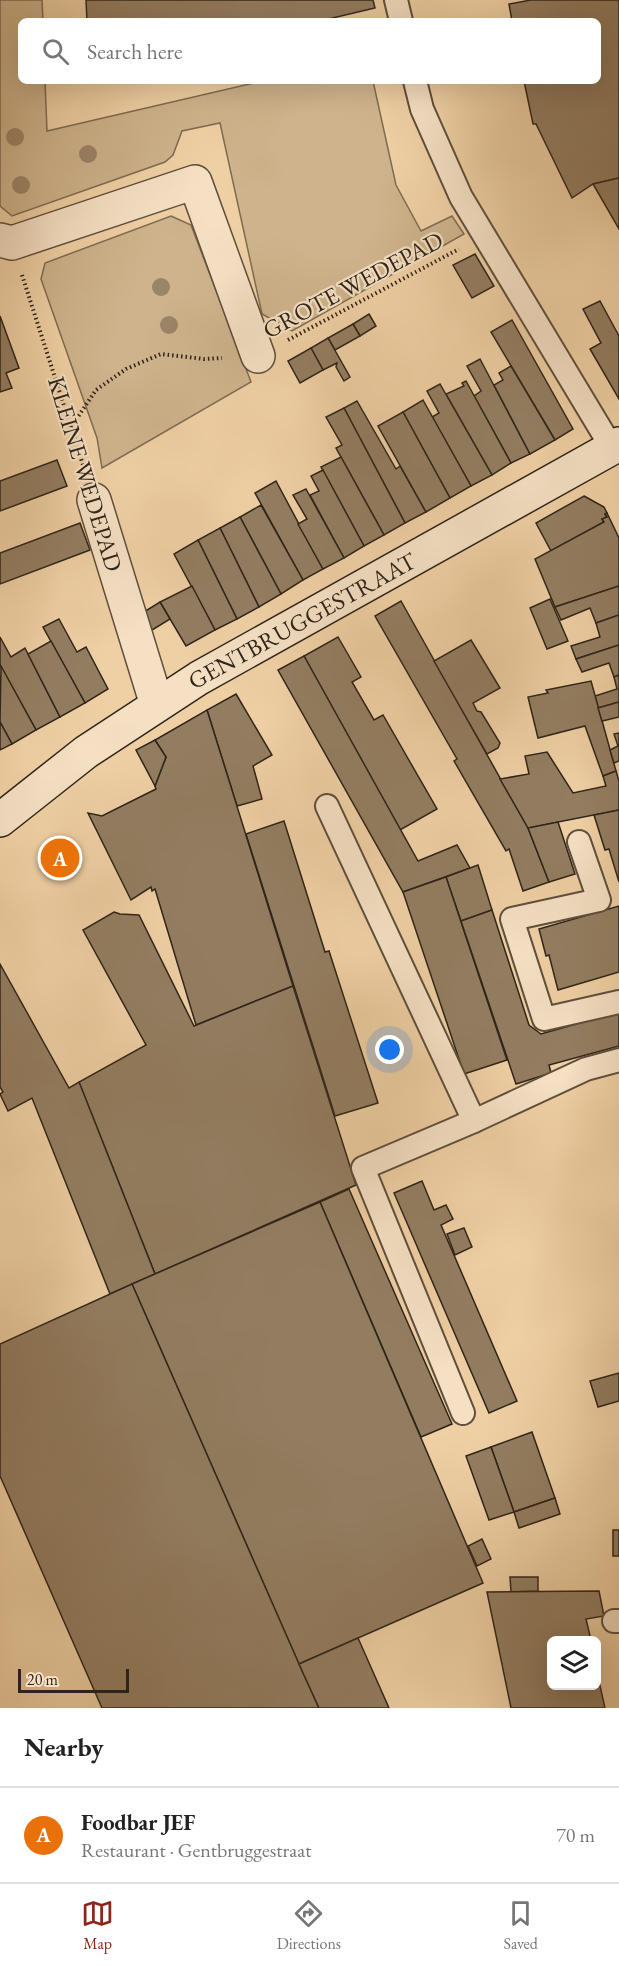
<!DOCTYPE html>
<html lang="en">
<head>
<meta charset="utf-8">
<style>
	:root { --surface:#fff; --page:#f6f6f6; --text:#222; --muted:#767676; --line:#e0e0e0; --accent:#8f2418 }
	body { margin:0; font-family:"EB Garamond",serif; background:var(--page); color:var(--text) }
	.controls { position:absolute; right:18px; bottom:18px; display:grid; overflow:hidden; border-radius:9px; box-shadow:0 6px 24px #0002 }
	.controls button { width:54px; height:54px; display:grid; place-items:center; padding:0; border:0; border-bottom:2px solid var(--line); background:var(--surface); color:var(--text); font:30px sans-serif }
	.scale { position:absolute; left:18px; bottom:15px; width:111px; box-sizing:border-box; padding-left:6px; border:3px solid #2f2419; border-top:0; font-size:16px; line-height:21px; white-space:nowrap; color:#2f2419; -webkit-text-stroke:4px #f5e0c4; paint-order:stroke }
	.you { position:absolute; left:390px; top:1050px; width:21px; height:21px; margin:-15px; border:4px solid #fff; border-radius:50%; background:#1a73e8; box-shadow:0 0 0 9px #1a73e833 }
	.badge { display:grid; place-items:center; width:39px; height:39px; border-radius:50%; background:var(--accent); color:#fff; font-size:20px; font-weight:700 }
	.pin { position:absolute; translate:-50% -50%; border:3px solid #fff; box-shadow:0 2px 6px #0006 }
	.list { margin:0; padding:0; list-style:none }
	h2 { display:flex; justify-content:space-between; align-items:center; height:78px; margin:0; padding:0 24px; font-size:26px }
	h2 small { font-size:20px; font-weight:400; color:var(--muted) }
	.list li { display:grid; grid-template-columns:39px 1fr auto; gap:18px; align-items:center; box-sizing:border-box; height:96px; padding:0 24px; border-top:2px solid var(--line) }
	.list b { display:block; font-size:22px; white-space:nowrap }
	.list p { margin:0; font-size:20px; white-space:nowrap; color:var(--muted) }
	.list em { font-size:20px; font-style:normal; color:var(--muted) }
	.icon { flex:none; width:33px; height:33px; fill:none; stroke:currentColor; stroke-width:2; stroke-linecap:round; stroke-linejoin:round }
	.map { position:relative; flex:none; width:619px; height:1708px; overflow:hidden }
	.search { position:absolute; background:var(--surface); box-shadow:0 6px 24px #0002; left:18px; right:18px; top:18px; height:66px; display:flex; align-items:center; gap:15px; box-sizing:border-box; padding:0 21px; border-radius:9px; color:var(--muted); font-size:22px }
	.sheet { height:174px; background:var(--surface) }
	nav { display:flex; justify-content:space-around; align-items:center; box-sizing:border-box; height:84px; border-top:2px solid var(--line); background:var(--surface); font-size:16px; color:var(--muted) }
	nav a { display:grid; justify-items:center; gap:3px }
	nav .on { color:var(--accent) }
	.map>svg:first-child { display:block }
	.green { fill:#ceb38c; stroke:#7e6c52; stroke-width:1.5 }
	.building { fill:#937d61; stroke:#2f2419; stroke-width:1.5 }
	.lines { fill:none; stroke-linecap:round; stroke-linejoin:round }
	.lane-casing { stroke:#5f4f3c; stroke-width:26 }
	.street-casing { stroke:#5f4f3c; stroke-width:36 }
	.secondary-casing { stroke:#2f2419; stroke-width:36 }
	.path { stroke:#2f2419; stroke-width:4; stroke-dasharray:1.5 3; stroke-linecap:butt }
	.lane { stroke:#f5e0c4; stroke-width:22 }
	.street { stroke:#f5e0c4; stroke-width:33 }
	.secondary { stroke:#f5e0c4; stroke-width:33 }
	.tree { fill:#9b8568 }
	.labels { text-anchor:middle; stroke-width:4.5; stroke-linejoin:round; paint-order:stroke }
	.street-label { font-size:24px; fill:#2f2419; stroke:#f5e0c4 }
</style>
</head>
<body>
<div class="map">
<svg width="619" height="1708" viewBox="0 0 619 1708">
	<rect width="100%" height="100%" fill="#efd0a4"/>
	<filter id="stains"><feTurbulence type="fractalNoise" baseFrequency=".00333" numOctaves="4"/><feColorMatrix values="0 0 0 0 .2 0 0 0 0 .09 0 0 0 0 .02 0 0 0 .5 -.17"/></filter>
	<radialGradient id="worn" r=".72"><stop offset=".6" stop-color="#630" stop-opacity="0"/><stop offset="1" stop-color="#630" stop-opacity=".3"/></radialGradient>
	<g class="green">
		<path d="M0,0h42l1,21h-22v60h24l2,50 215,-50h111l23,104 25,46 31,-15 12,18 -172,97 -30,-17 -42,-191 -38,8 -9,24 -8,7 -153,54 -12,-10z"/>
		<path d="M171,216l20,9 60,157 -149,86 -5,-30 -56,-159 4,-16z"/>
	</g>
	<g class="building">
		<path d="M86,0h287l2,8 -55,13h-233z"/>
		<path d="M531,0h88v178l-26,6 -21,14 -36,-74h-3l-9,-43h74v-60h-86l-3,-17z"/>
		<path d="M619,178v51l-26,-45z"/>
		<path d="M475,254l19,32 -22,12 -19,-33z"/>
		<path d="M600,301l19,35v63l-29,-50 11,-6 -18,-34z"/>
		<path d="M369,314l7,12 -16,10 -7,-12z"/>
		<path d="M0,316l19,52 -13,5 6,15 -12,4z"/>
		<path d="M512,320l61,109 -18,11 -64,-108z"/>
		<path d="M353,324l7,12 -25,14 -7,-12z"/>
		<path d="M328,338l22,39 -6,4 -8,-14 1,-4 -14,7 -12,-22z"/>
		<path d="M311,348l12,22 -23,13 -12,-22z"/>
		<path d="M480,359l50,95 -19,9 -37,-67 7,-5 -14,-25z"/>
		<path d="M511,366l44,74 -25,14 -36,-69 9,-5 -4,-7z"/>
		<path d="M466,381l45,82 -19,12 -46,-81 18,-8 -2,-3z"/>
		<path d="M440,384l52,91 -21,11 -39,-69 7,-4 -12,-22z"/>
		<path d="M423,400l48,86 -21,12 -47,-86z"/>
		<path d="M357,401l39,68 4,-3 26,46 -21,11 -61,-115z"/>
		<path d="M344,408l61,115 -21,12 -48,-87 6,-3 -16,-28z"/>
		<path d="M403,412l47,86 -24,14 -48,-86z"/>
		<path d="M341,457l43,78 -20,11 -43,-79z"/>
		<path d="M57,460l10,26 -67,25v-30z"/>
		<path d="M323,470l41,76 -20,12 -34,-63 9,-4 -8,-15z"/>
		<path d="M276,481l47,88 -20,11 -48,-87z"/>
		<path d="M306,489l38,69 -21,11 -25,-45 9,-5 -14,-24z"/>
		<path d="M584,496l20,11 3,6 -2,1 2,3 -5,2 2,3 -53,29 -15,-28z"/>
		<path d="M261,505l42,75 -22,14 -41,-77z"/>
		<path d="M607,513l12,25v48l-64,21 -20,-48 69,-37 -2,-3 5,-2 -2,-3z"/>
		<path d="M240,517l41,77 -22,13 -39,-79z"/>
		<path d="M80,523l10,27 -90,34v-31z"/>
		<path d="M220,528l39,79 -22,12 -39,-79z"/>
		<path d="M198,540l39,79 -22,11 -41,-76z"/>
		<path d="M192,586l23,44 -29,16 -26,-44z"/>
		<path d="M619,586v29l-23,8 -6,-15 -29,12 -6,-13z"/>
		<path d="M550,599l18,42 -21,8 -17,-41z"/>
		<path d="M401,601l127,227 21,54 -26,9 -14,-42 -3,2 -52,-90 3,-2 -82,-143z"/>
		<path d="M160,602l10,17 -21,13 -10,-17z"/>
		<path d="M619,615v30l-43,14 -5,-13 29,-9 -4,-14z"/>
		<path d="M59,619l18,33 9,-5 22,42 -23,14 -42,-76z"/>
		<path d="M0,637l11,20 14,-9 35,69 -24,13 -36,-65z"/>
		<path d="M338,637l23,40 -9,5 22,38 9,-5 54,94 -37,21 -96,-174z"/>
		<path d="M471,640l29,48 -27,15 4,8 4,1 19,31 -2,5 -11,6 -53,-93z"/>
		<path d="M51,641l34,62 -25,14 -32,-63z"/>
		<path d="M619,645v30l-5,2 -5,-14 -27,9 -6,-13z"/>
		<path d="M304,656l114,205 39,-16 13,23 -67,24 -125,-222z"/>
		<path d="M1,666l35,64 -24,14 -12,-22z"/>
		<path d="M619,675v27l-21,6 -3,-12 22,-7 -3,-12z"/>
		<path d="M591,681l25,90 -13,5 -18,-50 -47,12 -10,-41 20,-4 -2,-3z"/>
		<path d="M236,694l36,61 -19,11 9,33 -25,7 -30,-96z"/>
		<path d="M619,702v15l-17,4 -4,-13z"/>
		<path d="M207,710l86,276 -97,39 -41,-136 -3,2 -1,-4 -20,13 -43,-87 14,3 54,-27 -1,-3 11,-29 -11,-17z"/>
		<path d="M0,722l12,22 -12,6z"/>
		<path d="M619,733v28l-5,2 -4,-13 8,-4 -4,-12z"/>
		<path d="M155,740l11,17 -11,29 -19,-36z"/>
		<path d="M547,752l26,41 33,-7 -3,-10 13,-5 3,10v29l-91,18 -28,-49 29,-5 -4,-18z"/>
		<path d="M619,810v72l-10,-33 -4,1 -11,-35z"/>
		<path d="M284,821l41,131 4,-1 49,152 -43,13 -89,-282z"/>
		<path d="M558,822l17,52 -26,8 -21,-54z"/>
		<path d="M478,865l14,45 -31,11 -15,-44z"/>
		<path d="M446,877l61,183 -43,14 -61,-182z"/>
		<path d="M619,906v66l-61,18 -9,-35 -3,1 -7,-27z"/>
		<path d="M492,910l37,115 12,9 78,-22v34l-70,19 2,8 -35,11 -55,-163z"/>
		<path d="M114,912l6,2 19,1 55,111 99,-40 63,199 -201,89 -76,-192 67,-37 -63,-115z"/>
		<path d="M0,964l69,124 10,-6 76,192 -45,20 -78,-196 -24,13 -8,-17 3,-2 -3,-5z"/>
		<path d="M422,1181l12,29 12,-5 7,14 -12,6 76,176 -28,12 -95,-220z"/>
		<path d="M349,1189l103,235 -31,13 -101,-235z"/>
		<path d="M320,1202l163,381 -184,81 -167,-380z"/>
		<path d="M464,1228l8,19 -17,8 -8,-21z"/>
		<path d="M132,1284l167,380 20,44h-217l-102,-232v-132z"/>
		<path d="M619,1373v28l-21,6 -8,-26z"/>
		<path d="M532,1432l23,66 -41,14 -23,-65z"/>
		<path d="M491,1447l23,65 -25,8 -23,-64z"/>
		<path d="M555,1498l5,16 -41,14 -5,-16z"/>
		<rect x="613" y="1530" width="6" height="26"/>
		<path d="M482,1539l9,20 -14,7 -9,-20z"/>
		<path d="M510,1577h28v14l-27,1z"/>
		<path d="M599,1591l5,25 -18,3 5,21h-39v46h44v-18l9,40h-94l-24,-116z"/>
		<path d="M358,1638l31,70h-70l-20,-44z"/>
	</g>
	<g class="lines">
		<g class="lane-casing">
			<g id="lane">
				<path d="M396,0l5,21"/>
				<path d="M415,81l7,28 39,88 151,251"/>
				<path d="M327,806l147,315"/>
				<path d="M579,842l20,58 -87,19 32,100 75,-17"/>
				<path d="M463,1413l-100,-245 111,-47 112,-52 33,-9"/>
				<path d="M614,1621h5"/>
			</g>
		</g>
		<g class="street-casing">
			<g id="street">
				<path d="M0,240l12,3 183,-61 63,174"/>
				<path d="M94,500l63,205"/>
			</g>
		</g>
		<g class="secondary-casing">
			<path id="secondary" d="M0,820l86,-68 113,-74 420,-234"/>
		</g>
		<g class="path">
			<path d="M22,275l62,193"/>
			<path d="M288,340l171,-91"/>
			<path d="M71,427l25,-37 30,-21 35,-15 43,5 18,-1"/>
		</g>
		<use href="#lane" class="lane"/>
		<use href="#street" class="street"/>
		<use href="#secondary" class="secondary"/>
	</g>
	<g class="tree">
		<circle cx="15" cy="137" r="9"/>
		<circle cx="88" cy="154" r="9"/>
		<circle cx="21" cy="185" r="9"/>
		<circle cx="161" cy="287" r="9"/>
		<circle cx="169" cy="325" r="9"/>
	</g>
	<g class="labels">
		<g class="street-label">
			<text transform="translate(353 285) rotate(-28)" y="8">GROTE WEDEPAD</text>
			<text transform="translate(85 474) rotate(73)" y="8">KLEINE WEDEPAD</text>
			<text transform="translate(302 621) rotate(-29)" y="8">GENTBRUGGESTRAAT</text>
		</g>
	</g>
	<rect width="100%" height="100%" filter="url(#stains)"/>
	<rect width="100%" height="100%" fill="url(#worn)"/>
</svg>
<div class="controls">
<button><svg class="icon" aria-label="layers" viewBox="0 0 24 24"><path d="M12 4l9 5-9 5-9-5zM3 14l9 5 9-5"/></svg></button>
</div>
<div class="scale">20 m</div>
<div class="you"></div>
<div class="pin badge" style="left:60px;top:858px;background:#e8710a">A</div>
<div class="search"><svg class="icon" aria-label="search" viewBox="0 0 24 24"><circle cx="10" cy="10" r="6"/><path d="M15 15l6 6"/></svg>Search here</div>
</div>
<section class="sheet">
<h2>Nearby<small></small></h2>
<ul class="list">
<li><span class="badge" style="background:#e8710a">A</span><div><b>Foodbar JEF</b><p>Restaurant · Gentbruggestraat</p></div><em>70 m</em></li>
</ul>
</section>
<nav>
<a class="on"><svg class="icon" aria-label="map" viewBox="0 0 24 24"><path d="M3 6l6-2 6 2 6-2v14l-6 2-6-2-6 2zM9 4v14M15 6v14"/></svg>Map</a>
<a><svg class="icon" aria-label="directions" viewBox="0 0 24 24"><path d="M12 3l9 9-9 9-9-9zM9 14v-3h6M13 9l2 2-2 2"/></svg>Directions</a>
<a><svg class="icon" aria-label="saved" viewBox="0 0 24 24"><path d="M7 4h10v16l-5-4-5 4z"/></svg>Saved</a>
</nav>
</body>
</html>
